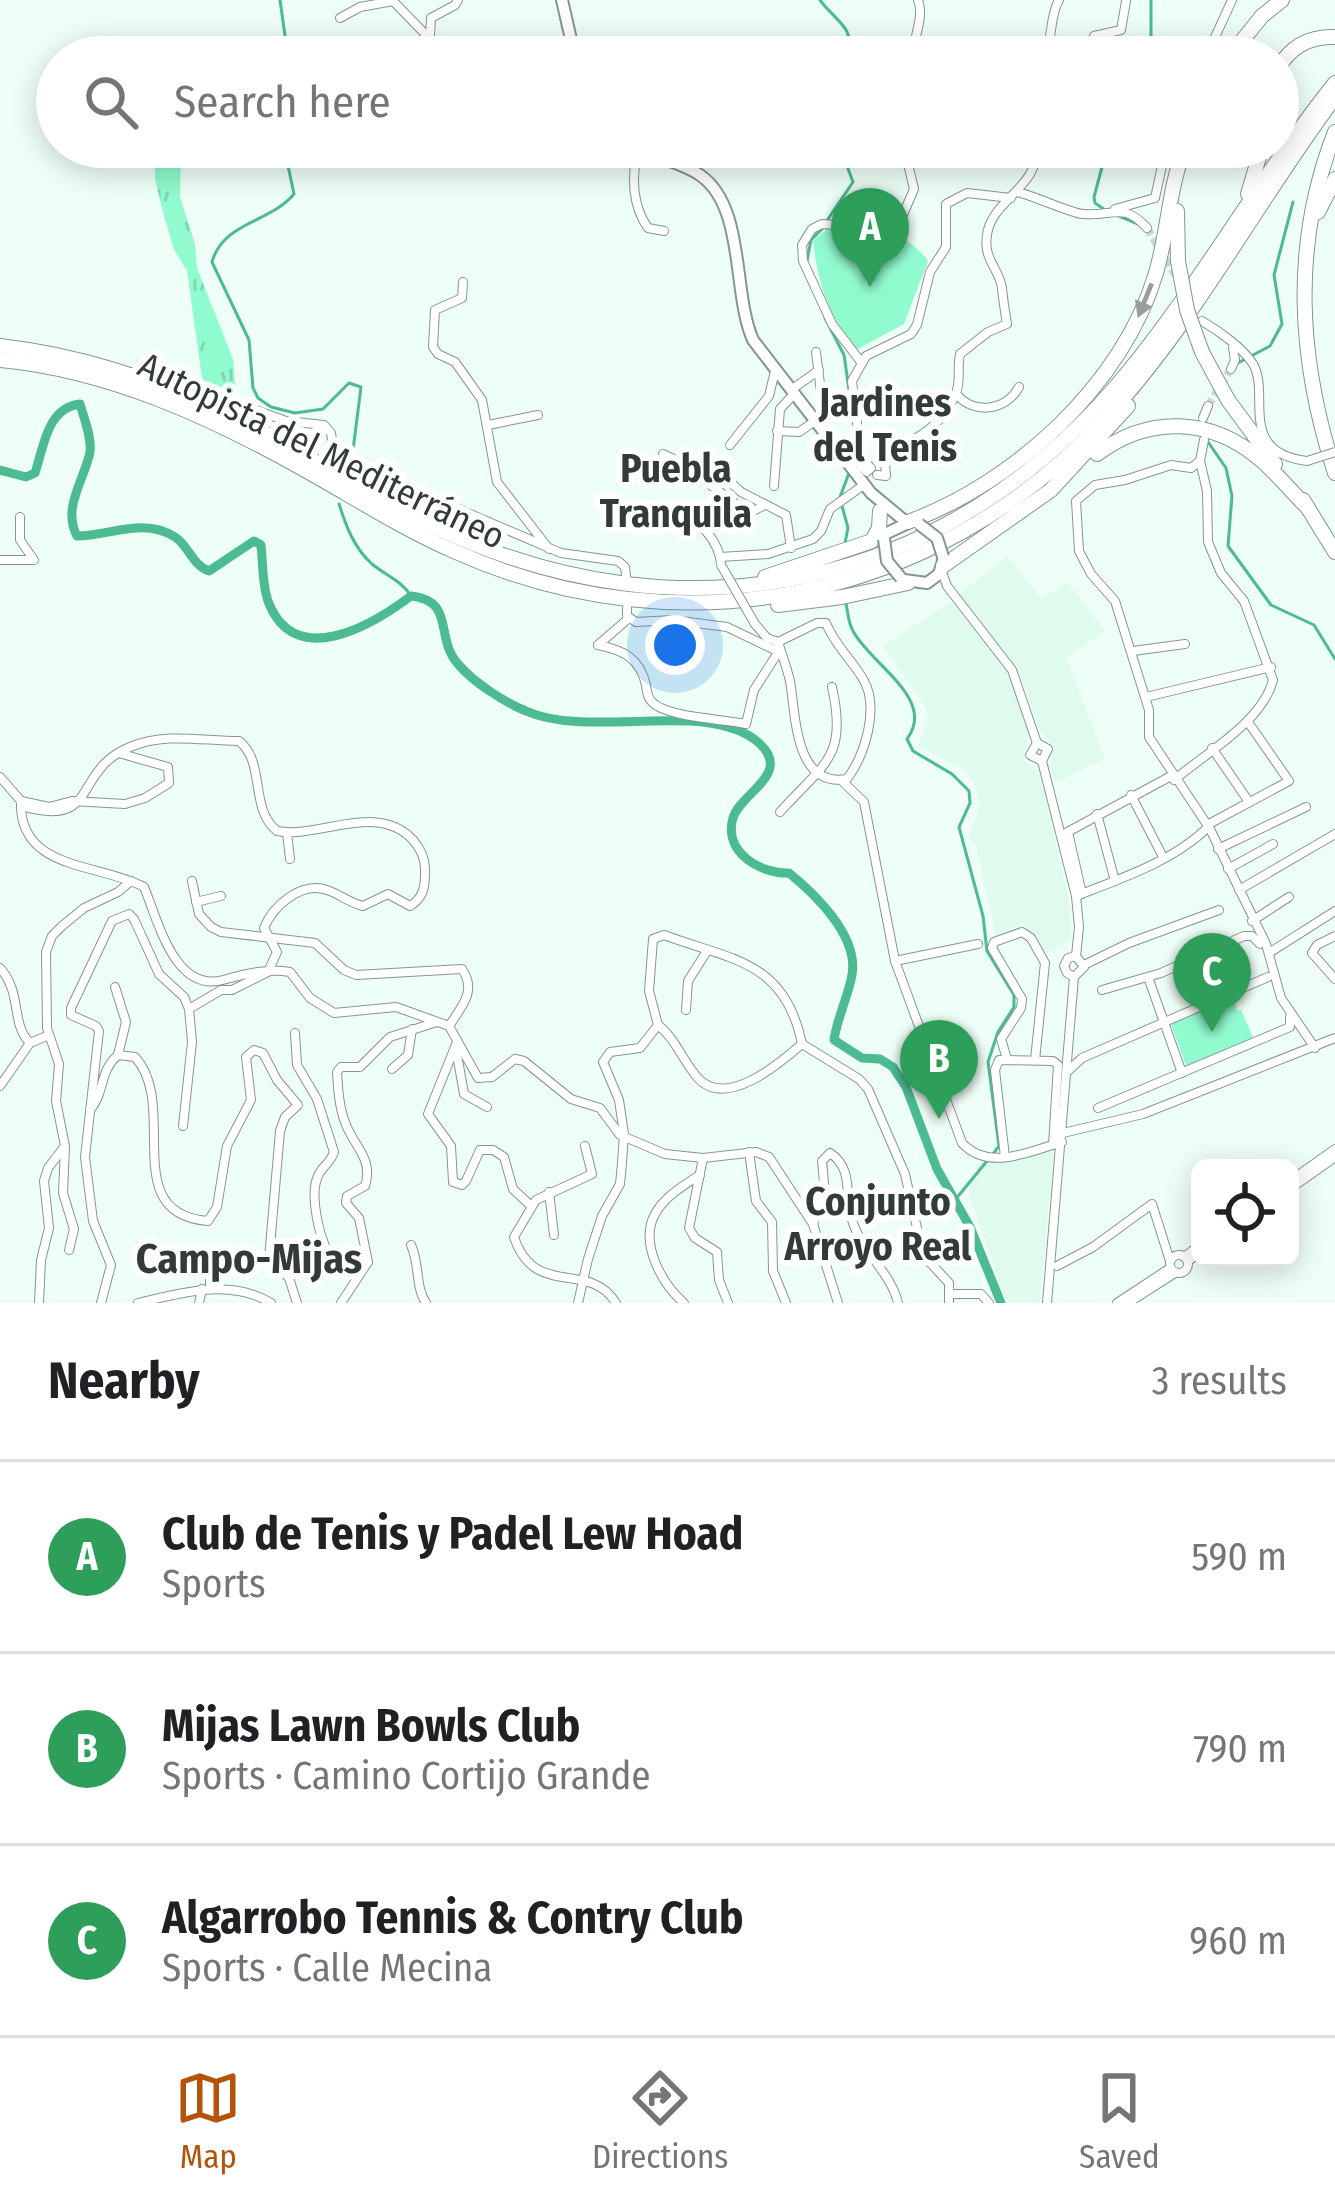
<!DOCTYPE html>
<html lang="en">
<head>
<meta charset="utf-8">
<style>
	:root { --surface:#fff; --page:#f2f2f2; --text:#202124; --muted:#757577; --line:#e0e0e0; --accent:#b45309 }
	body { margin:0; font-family:"Fira Sans Condensed",sans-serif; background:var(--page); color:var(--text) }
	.controls { position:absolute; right:36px; bottom:36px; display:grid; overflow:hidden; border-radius:18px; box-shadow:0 6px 30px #0003 }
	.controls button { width:108px; height:108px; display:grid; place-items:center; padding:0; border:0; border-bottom:3px solid var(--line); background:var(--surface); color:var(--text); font:60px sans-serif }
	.you { position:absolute; left:675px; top:645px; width:42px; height:42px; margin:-30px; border:9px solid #fff; border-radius:50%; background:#1a73e8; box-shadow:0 0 0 18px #1a73e833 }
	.badge { display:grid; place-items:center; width:78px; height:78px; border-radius:50%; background:var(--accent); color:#fff; font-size:39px; font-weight:700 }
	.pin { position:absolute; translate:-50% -99px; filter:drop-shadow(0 3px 6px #0008) }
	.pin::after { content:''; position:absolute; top:63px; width:42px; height:36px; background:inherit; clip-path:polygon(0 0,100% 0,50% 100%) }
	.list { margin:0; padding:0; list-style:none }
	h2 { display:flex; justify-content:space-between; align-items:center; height:156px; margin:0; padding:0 48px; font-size:51px }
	h2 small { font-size:39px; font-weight:400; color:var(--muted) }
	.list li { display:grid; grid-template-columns:78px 1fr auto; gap:36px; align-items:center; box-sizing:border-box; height:192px; padding:0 48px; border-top:3px solid var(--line) }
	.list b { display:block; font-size:45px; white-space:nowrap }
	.list p { margin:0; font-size:39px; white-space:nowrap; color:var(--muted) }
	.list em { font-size:39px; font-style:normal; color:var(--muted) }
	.icon { flex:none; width:66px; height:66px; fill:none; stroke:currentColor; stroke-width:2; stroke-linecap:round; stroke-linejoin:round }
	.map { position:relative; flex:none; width:1335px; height:1303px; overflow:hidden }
	.search { position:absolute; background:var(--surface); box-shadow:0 6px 30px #0003; left:36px; right:36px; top:36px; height:132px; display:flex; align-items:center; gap:30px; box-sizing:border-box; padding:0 42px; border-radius:66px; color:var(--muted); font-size:45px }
	.sheet { height:732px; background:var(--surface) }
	nav { display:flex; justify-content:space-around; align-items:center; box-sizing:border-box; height:168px; border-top:3px solid var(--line); background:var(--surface); font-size:33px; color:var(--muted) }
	nav a { display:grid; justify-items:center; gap:6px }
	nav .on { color:var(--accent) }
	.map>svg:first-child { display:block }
	.built { fill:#defbed }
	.grass { fill:url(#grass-tufts) }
	.pitch { fill:#90fbcf }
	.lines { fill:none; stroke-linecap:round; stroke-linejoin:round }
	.stream { stroke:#4cbb92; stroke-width:3 }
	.river { stroke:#4cbb92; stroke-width:9 }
	.minor-tunnel { stroke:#c9d8d1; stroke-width:8; stroke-dasharray:8 4; stroke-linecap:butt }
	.minor-casing { stroke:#84978e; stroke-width:10 }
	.major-casing { stroke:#84978e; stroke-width:14 }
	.highway-casing { stroke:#84978e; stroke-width:16 }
	.minor { stroke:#fff; stroke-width:8 }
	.major { stroke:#fff; stroke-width:10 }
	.highway { stroke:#fff; stroke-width:14 }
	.minor-bridge-casing { stroke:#84978e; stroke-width:10; stroke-linecap:butt }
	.major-bridge-casing { stroke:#84978e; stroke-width:14; stroke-linecap:butt }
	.highway-bridge-casing { stroke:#84978e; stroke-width:16; stroke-linecap:butt }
	.minor-bridge { stroke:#fff; stroke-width:8 }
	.major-bridge { stroke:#fff; stroke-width:10 }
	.highway-bridge { stroke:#fff; stroke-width:14 }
	.oneway { fill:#999d9c }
	.labels { text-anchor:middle; stroke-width:12; stroke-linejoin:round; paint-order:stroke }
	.street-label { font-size:36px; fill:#333b38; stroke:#fff }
	.neighbourhood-label { font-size:39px; font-weight:bold; fill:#333b38; stroke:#fff }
	.quarter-label { font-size:42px; font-weight:bold; fill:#333b38; stroke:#fff }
</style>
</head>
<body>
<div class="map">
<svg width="1335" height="1303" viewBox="0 0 1335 1303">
	<defs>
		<pattern id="grass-tufts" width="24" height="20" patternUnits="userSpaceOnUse" patternTransform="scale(3)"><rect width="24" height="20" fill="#90fbcf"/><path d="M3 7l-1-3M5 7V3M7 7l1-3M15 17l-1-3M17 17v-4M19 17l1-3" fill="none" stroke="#7dd8b2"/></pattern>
	</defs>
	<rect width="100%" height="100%" fill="#eefff7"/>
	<g class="built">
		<path d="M1007,556l34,43 27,-17 37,49 -39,27 39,101 -50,24 -5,-16 4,-19 -16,-21 -13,-41 -17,-30 -49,-61z"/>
		<path d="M951,602l54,66 12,22 12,41 -6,29 17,15 28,122 3,42 -25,14 -23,-30 -27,13 -20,-91 -7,-6 11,-36 -5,-19 -10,-13 -47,-25 10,-25 -3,-15 -42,-60z"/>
		<path d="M1055,1141l-16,162h-32l-38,-109 3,-18 13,-22 11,2z"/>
	</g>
	<path class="grass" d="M155,147l26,1 -1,49 15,47 2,24 36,91 3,38 -10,5 -23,-17 -16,-114 -13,-22 -10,-33 -9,-37z"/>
	<g class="pitch">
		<path d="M830,226c37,3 74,1 98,35l-24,63 -48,26c-27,-34 -38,-66 -43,-109z"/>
		<path d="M1234,996l3,15 4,-1 13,30 -67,28 -16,-44z"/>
	</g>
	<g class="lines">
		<g class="stream">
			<path d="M280,0l8,57"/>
			<path d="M820,0c16,22 35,26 29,57"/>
			<path d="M1151,0v57"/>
			<path d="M284,147l10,47c-24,29 -71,28 -82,68l37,78 4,48 5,10 13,9 24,6 28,-4 26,-26 12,4 -9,71"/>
			<path d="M1105,210l-10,-7 -1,-6 11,-41 12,-9"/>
			<path d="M1119,216l19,8"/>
			<path d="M826,222l27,-40 -13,-35"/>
			<path d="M807,261l4,-21 12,-12"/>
			<path d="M825,318l19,37 9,62"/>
			<path d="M1236,364l34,-18 12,-22 -8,-49 19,-73"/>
			<path d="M1208,442l18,26 6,28 -4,50 43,59 43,20 21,34"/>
			<path d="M852,462l4,-24"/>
			<path d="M840,497l9,-24"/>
			<path d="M339,504c7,22 15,44 33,60 13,11 30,17 39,32"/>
			<path d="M842,506l6,22 -3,15"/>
			<path d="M846,603c2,10 2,19 7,28 18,34 84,68 54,108l6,12 39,23 17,17 1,12 -11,24 24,89 4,35 27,44v12l-16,25 -10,30 11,84 -6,8"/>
			<path d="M955,1200l32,-39"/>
		</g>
		<path class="river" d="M0,470l26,7 9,-4c9,-27 12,-65 45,-69 4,14 12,34 10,48 -6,29 -28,56 -13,84 33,0 66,-19 98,1 14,9 17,28 34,34l45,-30 7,4c2,18 1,39 7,56 26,70 103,25 143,-5 45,5 23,41 47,68 15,18 46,38 68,47 65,29 182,-13 233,32 34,31 -18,49 -26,75 -10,34 27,56 56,55 26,21 70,63 63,102 -4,22 -15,43 -18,65l28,18 18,1 13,8 13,20 31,82 33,58 31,76"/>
		<g class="minor-tunnel">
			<path d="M1147,228l30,50"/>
			<path d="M1208,406l23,-37"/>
		</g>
		<g class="minor-casing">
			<g id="minor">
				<path d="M340,18l20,-11 33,-6 38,39 31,17"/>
				<path d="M430,36l1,-18 24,-13 3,-5"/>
				<path d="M873,57l14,-9 20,9"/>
				<path d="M914,57c-2,-20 11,-38 4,-57"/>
				<path d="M1041,57c14,-17 7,-38 18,-57"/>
				<path d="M1085,57l9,-21 27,-6 5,-29"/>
				<path d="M1206,57l26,-57"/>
				<path d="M639,150c-9,26 -6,57 9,78l16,3"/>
				<path d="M1037,158l18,-11"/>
				<path d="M1017,192c18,4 53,21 66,22 29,3 40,-13 64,14"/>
				<path d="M1115,209l40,-11 11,-51"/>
				<path d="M463,282l-1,16 -27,12 -2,37 5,7 17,8 27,38 15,82 52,67"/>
				<path d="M1202,321c17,10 41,27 51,43 18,30 -17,88 54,97"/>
				<path d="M816,352l6,48"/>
				<path d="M861,362l-29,-38 -29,-63 -1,-16 10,-16 10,-5 57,4 23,-11 12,-28 -10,-42"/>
				<path d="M1231,369l4,-9 -2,-12"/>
				<path d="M791,390l28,-20"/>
				<path d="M956,394c18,21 50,17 63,-7"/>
				<path d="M225,399l61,22 38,4 7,8 3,21 53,34 60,16 114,49 57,8 7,6 2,17"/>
				<path d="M1203,418l5,-12"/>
				<path d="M488,425l50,-10"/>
				<path d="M777,431l22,1 16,-11"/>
				<path d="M730,445l39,-49 6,-25"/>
				<path d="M663,454l17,8 60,45 11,5 12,-6"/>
				<path d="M1200,461l4,-21"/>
				<path d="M866,463l5,5 -4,4 -5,-5z"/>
				<path d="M862,465l-10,-84 14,-25 45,-22 6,-9 13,-53 16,-25v-43l21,-11 44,5"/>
				<path d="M714,467l27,25 45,23 5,33"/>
				<path d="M877,475l9,1 -1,-13 6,-13c29,-11 53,-27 65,-57 5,-11 1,-28 4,-39l28,-22 19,-8c-2,-12 -4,-24 -5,-36 -3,-20 -19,-28 -15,-53 4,-35 54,-49 49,-88"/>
				<path d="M774,486l6,-77 14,-15"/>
				<path d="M662,505c26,9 51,24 58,52"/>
				<path d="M0,560h34l-14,-20v-23"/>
				<path d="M721,565l-1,-8 48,-3 45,-15 8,-8 9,-22 35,-25"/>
				<path d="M942,572l5,14 65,84 25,73 11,6 -6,12 34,135 3,31 -3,29"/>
				<path d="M627,608v8l9,6 37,-2 54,7 52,25"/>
				<path d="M755,624l12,14 11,4c4,13 9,26 12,39 6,33 4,107 57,98 18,-24 33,-72 16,-100 -11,-19 -29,-35 -37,-56h-9l-39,19"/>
				<path d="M598,645c25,5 42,13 48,40 1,7 1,12 6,17 16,16 72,17 94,22l8,-34 25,-39"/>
				<path d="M598,645l31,-27"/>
				<path d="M1133,651l52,-7"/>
				<path d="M1146,697l125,-30"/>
				<path d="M1037,743l-7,12 12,6"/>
				<path d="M1212,748l37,54"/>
				<path d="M0,777l21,24"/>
				<path d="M1174,780c32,-27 89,-59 99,-100l-29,-79 -23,-28 -13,-31 -1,-51 -7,-30 -9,7 -20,-3 -46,15 -30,5 -19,16 3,50 12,23 24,27 34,109v27l61,92 56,115 15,54 34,50"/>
				<path d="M842,781l22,21 31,159 67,182c27,29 68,8 100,-1"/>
				<path d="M1131,795l32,62"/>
				<path d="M21,801c-3,70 79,62 123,86 14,33 30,106 79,93 22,-6 44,-12 67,-8l20,26 24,15 62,-6 53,19 29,52 14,-1 23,-18 9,2 47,38 29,9 20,27 45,19 38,4 53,-6 13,5 44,67 25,79"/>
				<path d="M21,801l28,6 23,-6 53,3 20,-6 24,-15 -1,-16 -46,-13"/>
				<path d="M21,806c80,23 50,-35 109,-59 37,-15 71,-6 109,-6 27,21 10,68 38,90 43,8 100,-30 136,9 9,10 13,20 12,34 0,15 -3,25 -15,32l-22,-12 -25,12c-14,-3 -23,-12 -36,-16 -26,-9 -54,16 -63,38l13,24 -9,20 -36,18h-11l-32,19 -5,-12 -25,-23 -25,-55 -5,-5 -17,7 -41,87v7l25,11 3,5 -14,126 8,64 18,44 -10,38"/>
				<path d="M780,812c44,-49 68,-54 52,-125"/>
				<path d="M1097,814l18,67"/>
				<path d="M1207,825l82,-44 -41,-59"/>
				<path d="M1068,832l14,62"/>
				<path d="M287,833l3,26"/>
				<path d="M1062,835l109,-59"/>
				<path d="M1218,849l88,-42"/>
				<path d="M1228,869l45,-25"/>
				<path d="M192,881l7,33 12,13 10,5 94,11 29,27 12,5 106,-6c15,22 0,37 -13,57"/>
				<path d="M1239,890l96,-56"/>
				<path d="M1076,896c44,-17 98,-35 132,-69"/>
				<path d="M196,902l25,-6"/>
				<path d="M1252,921l37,-24"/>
				<path d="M1335,936l-18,9 -5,8 23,26"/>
				<path d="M1269,953l66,-42"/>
				<path d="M895,961l83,-17"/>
				<path d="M1084,965l45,-22 90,-33"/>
				<path d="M0,968c23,26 10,55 30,75"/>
				<path d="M1074,977l-7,-4 -3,-7 4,-8 8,-2"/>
				<path d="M1074,977l10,-10 -8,-11"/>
				<path d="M1148,977l34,96"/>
				<path d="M115,987l11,35 -8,33"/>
				<path d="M1102,990l59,-17 83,-37h8l8,8"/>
				<path d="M686,1010l2,-29 19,-30"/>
				<path d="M658,1025c17,13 25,36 39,52 28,33 82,-13 105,-33"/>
				<path d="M295,1033l2,32 20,34 17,53c-4,12 -12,14 -16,24 -9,19 2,71 16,85l34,1"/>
				<path d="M457,1042l-29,72 23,32 2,36 9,3 4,-4 14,-31h13l11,7 9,32 17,16"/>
				<path d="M802,1044l57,35 9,10 37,85 18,81 26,28v20"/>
				<path d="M456,1049l8,45 23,13"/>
				<path d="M1007,1059l-6,-20 20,-31 1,-9 -30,-51 2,-6 28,-10 9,6 14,25 -10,97"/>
				<path d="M392,1069l16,-14 4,-26"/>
				<path d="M1069,1070l13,-12 186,-81"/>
				<path d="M0,1086l30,-43 19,-8"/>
				<path d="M1098,1108l192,-81v-10"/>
				<path d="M90,1110c15,-17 9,-39 28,-55l17,2c45,49 -18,157 73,164l9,-14 10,-61 24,-46 -5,-43 8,-7 9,3 14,27 21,25 -13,12 -5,14 -11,127 20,20 8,25"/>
				<path d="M183,1126l9,-84 -3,-33"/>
				<path d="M1063,1133l80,-19 192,-76"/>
				<path d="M585,1146l7,28 -56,26 -22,37c21,63 75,22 102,66"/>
				<path d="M65,1147l-2,46 11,36 -5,21"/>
				<path d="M749,1152l7,49 16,21 1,49 13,32"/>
				<path d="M1005,1157l-10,-87 4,-10 54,1 5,4 -5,80"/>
				<path d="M703,1158l-14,70 6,10 22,14 2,28 9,23"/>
				<path d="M1290,1181l45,-32"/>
				<path d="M1290,1189l45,-32"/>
				<path d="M549,1192l5,43"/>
				<path d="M813,1224l12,-31 -3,-32 8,-8c23,15 15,40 21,63 7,32 40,56 47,87"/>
				<path d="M411,1245c9,19 4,42 15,58"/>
				<circle cx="1179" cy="1264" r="9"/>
				<path d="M1184,1257l16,-12"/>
				<path d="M1188,1261l12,-8"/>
				<path d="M1057,1266l36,-19 59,-43 18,57"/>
				<path d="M210,1289v-15l10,-17"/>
				<path d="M952,1294h29l8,9"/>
				<path d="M39,1303l2,-43 8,-32 -5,-47 4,-13 17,-22 -9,-45 3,-37 -12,-36 -1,-76 6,-16 10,-10 22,-18 34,-16 13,-11"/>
				<path d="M138,1303c43,-10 92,-25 133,0"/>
				<path d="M199,1303l3,-14"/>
				<path d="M341,1303l27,-41 -9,-44 -13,-15 1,-7 18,-10c9,-28 -12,-40 -20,-64 -6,-15 -7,-34 -8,-50l4,-5h19l30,-30 47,-15"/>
				<path d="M578,1303l10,-44 14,-43 18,-32 2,-21 2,-29 -5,-34 -16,-38 7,-10 30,-4 18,-23 -9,-34 4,-52 11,-4c67,25 121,25 138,109"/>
				<path d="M684,1303c-22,-19 -45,-60 -29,-89 9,-17 29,-29 45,-39"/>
				<path d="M1047,1303l27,-326"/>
				<path d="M1117,1303l53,-35"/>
				<path d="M1128,1303l47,-30"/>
			</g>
		</g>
		<g class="major-casing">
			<g id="major">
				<path d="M562,0l13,57"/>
				<path d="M631,147c22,10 48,14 69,28 46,32 32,118 53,165l118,153 35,29"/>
				<path d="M887,533l23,-11"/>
				<path d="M904,580l23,3 12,-9 4,-13"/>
			</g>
		</g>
		<g class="highway-casing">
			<g id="highway">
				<path d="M1229,57l33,-41 20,-16"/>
				<path d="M1278,68c13,-22 32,-32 57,-31"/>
				<path d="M1335,132c-44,113 -37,227 0,341"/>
				<path d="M1248,194l14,-47"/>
				<path d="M1177,211l1,50"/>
				<path d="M1318,212l17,-33"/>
				<path d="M0,346c78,9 153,33 225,67 73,35 140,82 214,116 249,116 509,59 685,-152 77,-93 136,-200 211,-294"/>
				<path d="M1202,352l26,48 47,64"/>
				<path d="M0,360c108,10 211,57 305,110 50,28 98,59 151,82 223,100 480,49 647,-131 92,-99 152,-217 232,-324"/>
				<path d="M1097,454c52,-39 114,-37 164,6 17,15 31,32 47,48"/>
				<path d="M1303,500l32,52"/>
				<path d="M908,522c106,-39 215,-137 248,-249 12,-41 13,-86 29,-126"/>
				<path d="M943,566l108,-76 77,-84"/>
				<path d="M765,577l107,-36 7,-13 1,-17"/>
				<path d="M778,605l64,-8 66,-14"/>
			</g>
		</g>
		<use href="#minor" class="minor"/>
		<use href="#major" class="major"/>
		<use href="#highway" class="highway"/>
		<g class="minor-bridge-casing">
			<g id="minor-bridge">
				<path d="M1307,461l28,-9"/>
				<path d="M721,565l34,59"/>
			</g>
		</g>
		<g class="major-bridge-casing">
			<g id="major-bridge">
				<path d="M919,524l18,14 6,19"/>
				<path d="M884,539l3,22 14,17"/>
			</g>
		</g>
		<g class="highway-bridge-casing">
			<path id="highway-bridge" d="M1178,261l9,49 15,42"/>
		</g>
		<use href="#minor-bridge" class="minor-bridge"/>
		<use href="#major-bridge" class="major-bridge"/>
		<use href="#highway-bridge" class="highway-bridge"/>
	</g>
	<defs><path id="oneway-solid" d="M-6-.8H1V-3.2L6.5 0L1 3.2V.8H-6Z" transform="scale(3)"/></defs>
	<use class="oneway" href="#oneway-solid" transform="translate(1145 300) rotate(112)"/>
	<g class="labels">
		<g class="street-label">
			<text transform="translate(322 450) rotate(26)" y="13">Autopista del Mediterráneo</text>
		</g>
		<g class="neighbourhood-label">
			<text x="885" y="416">Jardines<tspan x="885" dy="45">del Tenis</tspan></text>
			<text x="676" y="482">Puebla<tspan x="676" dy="45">Tranquila</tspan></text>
			<text x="878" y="1215">Conjunto<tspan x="878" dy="45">Arroyo Real</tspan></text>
		</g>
		<g class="quarter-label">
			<text x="249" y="1273">Campo-Mijas</text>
		</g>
	</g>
</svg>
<div class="controls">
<button><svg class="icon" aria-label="locate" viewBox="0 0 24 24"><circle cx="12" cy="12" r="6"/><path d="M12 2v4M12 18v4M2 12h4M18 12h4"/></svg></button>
</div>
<div class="you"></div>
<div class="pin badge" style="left:870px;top:287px;background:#2e9e5b">A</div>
<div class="pin badge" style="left:939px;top:1119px;background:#2e9e5b">B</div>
<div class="pin badge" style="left:1212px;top:1032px;background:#2e9e5b">C</div>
<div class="search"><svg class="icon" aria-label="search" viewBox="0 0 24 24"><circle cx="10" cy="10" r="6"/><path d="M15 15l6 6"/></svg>Search here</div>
</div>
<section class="sheet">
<h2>Nearby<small>3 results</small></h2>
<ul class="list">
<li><span class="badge" style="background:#2e9e5b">A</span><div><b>Club de Tenis y Padel Lew Hoad</b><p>Sports</p></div><em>590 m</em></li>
<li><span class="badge" style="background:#2e9e5b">B</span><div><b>Mijas Lawn Bowls Club</b><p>Sports · Camino Cortijo Grande</p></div><em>790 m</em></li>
<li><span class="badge" style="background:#2e9e5b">C</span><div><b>Algarrobo Tennis &amp; Contry Club</b><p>Sports · Calle Mecina</p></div><em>960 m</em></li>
</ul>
</section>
<nav>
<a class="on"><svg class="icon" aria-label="map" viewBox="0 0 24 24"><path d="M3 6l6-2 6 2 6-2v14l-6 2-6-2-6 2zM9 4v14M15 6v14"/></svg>Map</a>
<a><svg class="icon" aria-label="directions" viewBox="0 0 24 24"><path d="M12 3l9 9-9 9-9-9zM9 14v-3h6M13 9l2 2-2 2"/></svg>Directions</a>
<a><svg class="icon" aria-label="saved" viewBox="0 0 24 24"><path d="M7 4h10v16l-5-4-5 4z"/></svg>Saved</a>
</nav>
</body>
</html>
